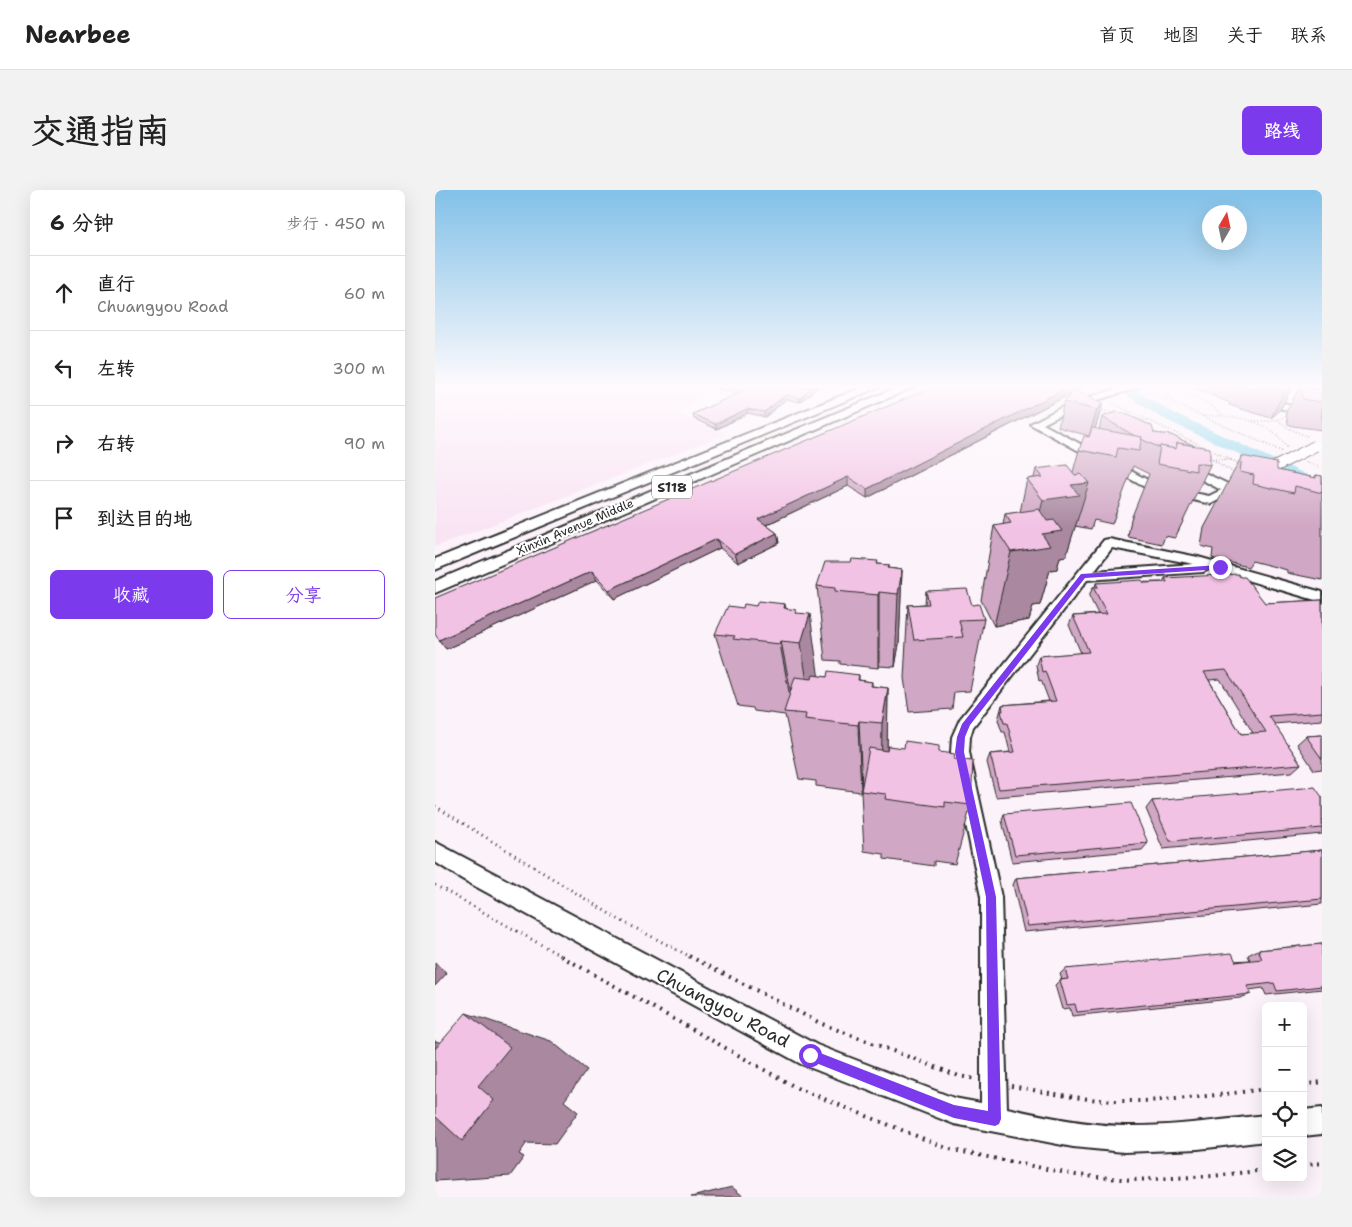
<!DOCTYPE html>
<html lang="zh">
<head>
<meta charset="utf-8">
<style>
	:root { --surface:#fff; --page:#f2f2f2; --text:#222; --muted:#767676; --line:#e0e0e0; --accent:#7c3aed }
	body { margin:0; font-family:"Shantell Sans","LXGW WenKai TC",sans-serif; background:var(--page); color:var(--text) }
	.controls { position:absolute; right:15px; bottom:15px; display:grid; overflow:hidden; border-radius:8px; box-shadow:0 5px 20px #0002 }
	.controls button { width:45px; height:45px; display:grid; place-items:center; padding:0; border:0; border-bottom:1px solid var(--line); background:var(--surface); color:var(--text); font:25px sans-serif }
	.compass { position:absolute; left:767px; top:15px; width:45px; height:45px; border-radius:50%; background:var(--surface); box-shadow:0 5px 20px #0002; rotate:9deg }
	.stop { position:absolute; width:15px; height:15px; margin:-11px; border:4px solid #7c3aed; border-radius:50%; background:#fff }
	.stop.end { background:#7c3aed; border-color:#fff; box-shadow:0 1px 5px #0008 }
	.list { margin:0; padding:0; list-style:none }
	h2 { display:flex; justify-content:space-between; align-items:center; height:65px; margin:0; padding:0 20px; font-size:21px }
	h2 small { font-size:16px; font-weight:400; color:var(--muted) }
	.list li { display:grid; grid-template-columns:32px 1fr auto; gap:15px; align-items:center; box-sizing:border-box; height:75px; padding:0 20px; border-top:1px solid var(--line) }
	.list b { display:block; font-size:19px; white-space:nowrap }
	.list p { margin:0; font-size:16px; white-space:nowrap; color:var(--muted) }
	.list em { font-size:16px; font-style:normal; color:var(--muted) }
	.actions { display:flex; gap:10px; padding:15px 20px }
	.actions a { flex:1; padding:11px 0; border:1px solid var(--accent); border-radius:8px; text-align:center; font-size:18px; color:var(--accent) }
	.actions .main { background:var(--accent); color:#fff }
	.icon { flex:none; width:28px; height:28px; fill:none; stroke:currentColor; stroke-width:2; stroke-linecap:round; stroke-linejoin:round }
	.map { position:relative; flex:none; width:887px; height:1007px; overflow:hidden; border-radius:8px }
	header { display:flex; align-items:center; gap:30px; box-sizing:border-box; height:70px; padding:0 25px; background:var(--surface); border-bottom:1px solid var(--line) }
	header strong { font-size:24px }
	nav { display:flex; gap:28px; margin-inline-start:auto; font-size:18px }
	.intro { display:flex; align-items:center; justify-content:space-between; box-sizing:border-box; height:120px; padding:0 30px }
	h1 { margin:0; font-size:35px }
	.button { padding:12px 22px; border-radius:8px; background:var(--accent); color:#fff; font-size:18px; font-weight:700 }
	main { display:flex; gap:30px; padding:0 30px }
	aside { flex:1; background:var(--surface); border-radius:8px; box-shadow:0 5px 20px #0002 }
	.map>svg:first-child { display:block }
	.built { fill:#f9e4f3 }
	.lines { fill:none; stroke-linecap:round; stroke-linejoin:round }
	.river { fill:#89d5e9; fill-rule:evenodd }
	.minor-casing { stroke:#2b2b2b; stroke-width:4 }
	.major-casing { stroke:#2b2b2b; stroke-width:4 }
	.path-far2 { stroke:#2b2b2b; stroke-width:2; stroke-dasharray:0.5 2.5; stroke-linecap:butt }
	.path-far1 { stroke:#2b2b2b; stroke-width:3; stroke-dasharray:1 4.5; stroke-linecap:butt }
	.path { stroke:#2b2b2b; stroke-width:4; stroke-dasharray:2 5.5; stroke-linecap:butt }
	.minor { fill:#fff; fill-rule:evenodd }
	.major { fill:#fff; fill-rule:evenodd }
	.minor-bridge-casing { stroke:#2b2b2b; stroke-width:12; stroke-linecap:butt }
	.minor-bridge { stroke:#fff; stroke-width:10 }
	.wall { fill:#d0a7c4; stroke:#2b2b2b; fill-rule:evenodd }
	.shaded-wall { fill:#a988a0; stroke:#2b2b2b }
	.building { fill:#f2c2e4; stroke:#2b2b2b; fill-rule:evenodd }
	.route { fill:#7c3aed }
	.labels { text-anchor:middle; stroke-width:4.5; stroke-linejoin:round; paint-order:stroke }
	.far-street-label { font-size:12px; fill:#2b2b2b; stroke:#fff }
	.shield { fill:#fff; stroke:#6b6b6b; stroke-width:1 }
	.shield-label { font-size:14px; font-weight:bold; fill:#2b2b2b }
	.near-street-label { font-size:18px; fill:#2b2b2b; stroke:#fff }
</style>
</head>
<body>
<header>
<strong>Nearbee</strong>
<nav><a>首页</a><a>地图</a><a>关于</a><a>联系</a></nav>
</header>
<div class="intro"><h1>交通指南</h1><a class="button">路线</a></div>
<main>
<aside>
<h2>6 分钟<small>步行 · 450 m</small></h2>
<ul class="list">
<li><svg class="icon" aria-label="ahead" viewBox="0 0 24 24"><path d="M12 20V5M6 11l6-6 6 6"/></svg><div><b>直行</b><p>Chuangyou Road</p></div><em>60 m</em></li>
<li><svg class="icon" aria-label="left" viewBox="0 0 24 24"><path d="M17 20v-9H6M10 6l-5 5 5 5"/></svg><div><b>左转</b></div><em>300 m</em></li>
<li><svg class="icon" aria-label="right" viewBox="0 0 24 24"><path d="M7 20v-9h11M14 6l5 5-5 5"/></svg><div><b>右转</b></div><em>90 m</em></li>
<li><svg class="icon" aria-label="arrive" viewBox="0 0 24 24"><path d="M6 21V4h12l-3 4 3 4H6"/></svg><div><b>到达目的地</b></div></li>
</ul>
<div class="actions"><a class="main">收藏</a><a>分享</a></div>
</aside>
<div class="map">
<svg width="887" height="1007" viewBox="0 0 887 1007">
	<rect width="100%" height="100%" fill="#fcf3fa"/>
	<filter id="ink" filterUnits="userSpaceOnUse"><feTurbulence type="fractalNoise" baseFrequency=".02" numOctaves="2"/><feDisplacementMap in="SourceGraphic" scale="10" xChannelSelector="R" yChannelSelector="G"/><feConvolveMatrix kernelMatrix="1 2 1 2 8 2 1 2 1" color-interpolation-filters="sRGB"/></filter>
	<g filter="url(#ink)">
		<path class="built" d="M0,197h280l-38,27 49,20 -291,113z"/>
		<g class="lines">
			<path class="river" d="M679,197h16l40,24 152,71v11l-162,-76z"/>
			<g class="minor-casing">
				<g id="minor">
					<path d="M689,197h16l-62,19 -35,18 116,62 50,10 12,-6 -39,-21v-4l4,-1 44,21h9v4l-28,15 -59,-13 -122,-67 42,-22z"/>
					<path d="M790,197h13l44,16 40,7v6l-45,-8z"/>
					<path d="M674,349l89,18 124,35v10l-113,-33 -6,3 -116,8 -114,147 -3,10 -1,15 32,145 6,211c38,8 78,17 117,18 47,1 95,-6 142,-11v26l-68,8 -74,3 -51,-5 -119,-23 -153,-60 -339,-185 -27,-17v-20l382,203 137,53 27,5v-206l-30,-145 1,-15 8,-18 144,-179zM677,358l82,16 -100,7z"/>
					<path d="M887,918v26l-19,2v-26z"/>
				</g>
			</g>
			<g class="major-casing">
				<g id="major">
					<path d="M428,197h16l-444,183v-11z"/>
					<path d="M463,197h16l-479,206v-12z"/>
				</g>
			</g>
			<g class="path-far2">
				<path d="M718,197l14,6"/>
				<path d="M732,197l1,9 6,6"/>
				<path d="M740,197l35,18 13,10"/>
				<path d="M709,200l139,62"/>
				<path d="M677,213l128,61"/>
				<path d="M663,219l12,8"/>
				<path d="M667,220l14,4"/>
				<path d="M768,226c32,-1 66,3 84,32"/>
				<path d="M700,229l12,2"/>
				<path d="M843,230l12,9 19,8"/>
				<path d="M818,231h18l18,-5"/>
				<path d="M775,268l26,16"/>
				<path d="M777,269l19,1"/>
				<path d="M871,272l15,6"/>
			</g>
			<g class="path-far1">
				<path d="M0,616l183,113 73,38"/>
				<path d="M0,695l128,72"/>
			</g>
			<g class="path">
				<path d="M126,766l236,132 152,61 127,26 56,5 80,-4 54,-6"/>
				<path d="M254,766l133,68 137,52 17,3"/>
				<path d="M868,895l19,-3"/>
				<path d="M576,896c35,6 70,14 106,15 50,1 100,-6 149,-12"/>
				<path d="M868,975l19,-2"/>
			</g>
			<use href="#minor" class="minor"/>
			<use href="#major" class="major"/>
			<g class="minor-bridge-casing">
				<path id="minor-bridge" d="M822,286l58,-30"/>
			</g>
			<use href="#minor-bridge" class="minor-bridge"/>
		</g>
		<g class="wall">
			<path d="M281,197h102l-18,15 -14,-3 -21,18 -17,-4 -31,16 -23,-10 -1,-5 44,-20 -21,-5z"/>
			<path d="M498,197h147l-1,2 -3,2 27,12 -8,26 4,1 3,-13 52,16 17,2 39,30 -35,73 -10,-2 -3,8 -34,-7 3,-18 18,-45 -16,-8 -21,58 -18,-4 -3,9 -16,-3 -9,30 -6,1 -3,12 -7,1 -10,35 -7,1 -4,14 -35,6 -13,-26 13,-74 9,-1 2,-11 15,-2 7,-33 7,-1 2,-9 37,3 6,-22 10,-13 1,-2 -1,1 -31,-9 6,-25 7,-8 -204,104 -19,-12 -82,39 11,8 2,10 -41,20 -18,-15 -106,51 -17,-19 -151,69 -7,-9z"/>
			<path d="M757,197h100l-12,23 -9,8 -42,-13 1,-2z"/>
			<path d="M865,197h6l16,3v40l-29,-4 -5,-2 -2,-12z"/>
			<path d="M807,266l35,14 37,8 2,-3 6,1v104l-35,-7v-3l-35,-9 -4,6 -36,-9 1,-9 -12,-3 3,-18z"/>
			<path d="M443,374l11,1v3l13,2 -3,74 -4,23 -16,-1 -1,2 -38,-4v-3l-15,-1 -8,-74z"/>
			<path d="M805,387l25,26 57,-3v120l-48,4 27,40 -9,8 -296,25 -9,-35 3,-8 20,-2 -5,-20h-3l-4,-12 4,-15 47,-4 -8,-21 -2,1 -3,-16 3,-9 42,-3 -12,-28 4,-9 25,-2 -9,-18 4,-9h2l1,-4 67,-1 2,-4zM785,489l33,54 -12,1 -32,-54z"/>
			<path d="M491,401l46,14 12,14 -14,72 -16,1 -2,17 -43,3 -5,-34 4,-73 17,-1z"/>
			<path d="M350,414l1,5 11,4 21,63 9,1 32,-2v5l13,2v4l16,2 -1,63 52,1 15,7 17,46 -16,59 -21,-3v5l-50,-7v-5l-20,-3 -3,-59 -45,-6v-5l-17,-2 -14,-64 -31,-4 -1,-3 -15,-2 -23,-72 41,-28z"/>
			<path d="M887,545v34l-8,1 -17,-26 9,-8z"/>
			<path d="M887,607v37l-159,15 -17,-40 6,-8z"/>
			<path d="M569,624l144,29 -6,7 -130,12 -10,-41z"/>
			<path d="M887,660v54l-298,28 -11,-47 3,-7z"/>
			<path d="M887,754v45l-56,6 -3,-7 -14,2 2,4 -11,4 -168,18 -2,-8 -8,1 -7,-24 5,-5h2l-2,-6 5,-5 185,-9 -2,-5 10,-5z"/>
		</g>
		<g class="shaded-wall">
			<path d="M377,197h6l-18,15v-4z"/>
			<path d="M634,197h11l-1,2 -212,109v-9z"/>
			<path d="M856,197h1l-12,23 -9,8 13,-26z"/>
			<path d="M351,205v4l-21,18 -1,-5z"/>
			<path d="M668,213l-8,26 -6,7 8,-26z"/>
			<path d="M312,219l1,4 -31,16 -2,-5z"/>
			<path d="M413,287v9l-89,42 -1,-9z"/>
			<path d="M654,293l-23,73 -6,1 -3,12 -7,1 -10,35 -7,1 -4,14 -35,6 17,-74 20,-3 12,-49 28,-15z"/>
			<path d="M342,343l2,10 -41,20 -3,-9z"/>
			<path d="M282,349l3,9 -106,51 -5,-9z"/>
			<path d="M467,380l-3,74 -4,23 3,-73z"/>
			<path d="M157,381l5,9 -151,69 -7,-9z"/>
			<path d="M444,402v74l-1,2v-73z"/>
			<path d="M361,420l5,32 9,-28 10,73 -8,28 -11,-72 -6,-30z"/>
			<path d="M346,451l14,72h-2l-13,-69z"/>
			<path d="M453,498l-1,69 -6,33 1,-67z"/>
			<path d="M424,531l3,67 -1,4 -3,-67z"/>
			<path d="M0,773l12,10 -12,13z"/>
			<path d="M31,823l85,28 36,29 -23,31 14,11 -23,32 -30,-1 1,1 -7,10 5,3 -14,19 -75,5v-140l67,16z"/>
			<path d="M297,997l12,10h-53z"/>
		</g>
		<g class="building">
			<path d="M292,197h85l-12,11 -14,-3 -22,17 -17,-3 -32,15 -22,-10 50,-23z"/>
			<path d="M498,197h136l-202,102 -19,-12 -90,42 19,14 -42,21 -18,-15 -108,51 -17,-19 -153,69 -4,-6v-36z"/>
			<path d="M831,197h25l-7,5z"/>
			<path d="M865,197h6l16,3v12l-15,-2 -4,-1z"/>
			<path d="M639,201l7,2 22,10 -6,7 -33,-8z"/>
			<path d="M681,222l8,1 28,13 2,7 17,2 22,10 -16,-2 -2,6 -15,-3v2l-19,-9 1,-2 -7,-1 -33,-19z"/>
			<path d="M657,238l50,9 -3,14 -21,-3 -2,9 -37,-7 5,-14 5,1z"/>
			<path d="M742,253l33,5v17l-14,-2v8l-39,-7 3,-18 16,3z"/>
			<path d="M807,266l35,7v7l39,8v-3l6,1v17l-27,-7 -1,7 -41,-9 1,-9 -14,-3z"/>
			<path d="M632,275l8,10 6,-1 8,9 -18,2 8,10 -36,5 -16,-21 16,-2 -7,-8z"/>
			<path d="M604,319l8,12 7,-1 8,11 -20,3 8,12 -39,6 -17,-26 17,-3 -6,-9z"/>
			<path d="M417,369l26,2 -1,3 12,1 -1,3 14,2 -4,24 -19,-2 -1,3 -43,-4v-3l-18,-2 8,-24h26z"/>
			<path d="M803,384l2,3h5l20,26 57,-3v112l-53,4 32,48 -302,25 -9,-35 25,-2 -8,-29h-3l-3,-12h2l-1,-6 54,-4 -11,-30 -3,1 -3,-16 50,-4 -16,-36 34,-2 -14,-27h5l-2,-4 46,-3 2,3 23,-1 -2,-4zM791,480l40,62 -25,2 -37,-62z"/>
			<path d="M532,399l5,16 7,-1 5,15 -25,1 4,17 -49,3 -6,-35 21,-1 -3,-13z"/>
			<path d="M323,411l27,3 -1,4 12,2 -1,3 15,1 -9,29 -20,-2 -1,3 -47,-5 2,-3 -20,-2 13,-28 15,2 1,-4 12,2z"/>
			<path d="M393,481l31,4 -1,5 14,2 -1,4 17,2 -6,35 -23,-2 -1,4 -53,-6 1,-5 -22,-2 11,-35 17,2 1,-4 14,2z"/>
			<path d="M887,545v24l-16,-23z"/>
			<path d="M470,551l34,5v6l16,2 -1,5 19,2 -2,44 -26,-3v5l-60,-8 1,-5 -25,-3 8,-43 18,3 1,-5 16,2z"/>
			<path d="M880,597l7,10v31l-113,10 -39,3 -18,-40z"/>
			<path d="M696,613l17,40 -133,12 -11,-41z"/>
			<path d="M887,660v49l-294,27 -12,-48z"/>
			<path d="M887,754v42l-45,5 -3,-8 -27,3 4,8 -174,18 -2,-8 -8,1 -7,-25 8,-1 -3,-10 167,-16 4,9 7,-1 19,-2 -4,-9z"/>
			<path d="M31,823l44,34 -32,39 16,14 -32,41 -27,-25v-67z"/>
		</g>
	</g>
	<linearGradient id="sky" x2="0" y2="1"><stop stop-color="#82c1e8"/><stop offset="0.58" stop-color="#fefafd"/><stop offset="1" stop-color="#fefafd" stop-opacity="0"/></linearGradient>
	<rect width="887" height="338" fill="url(#sky)"/>
	<path class="route" d="M785,375l2,4 -137,9 -115,147 -5,12 -1,15 32,145 5,222 -2,5 -4,2 -41,-8 -148,-59 -2,-4 2,-4 4,-2 144,56 34,6 -2,-214 -31,-145 2,-15 5,-13 119,-150z"/>
	<g class="labels">
		<g class="far-street-label">
			<text transform="translate(140 337) rotate(-23)" y="4">Xinxin Avenue Middle</text>
		</g>
		<rect class="shield" x="217" y="285.5" width="40" height="23" rx="4"/>
		<g class="shield-label">
			<text x="237" y="302">S118</text>
		</g>
		<g class="near-street-label">
			<text transform="translate(288 818) rotate(28)" y="6">Chuangyou Road</text>
		</g>
	</g>
</svg>
<div class="controls">
<button>+</button>
<button>−</button>
<button><svg class="icon" aria-label="locate" viewBox="0 0 24 24"><circle cx="12" cy="12" r="6"/><path d="M12 2v4M12 18v4M2 12h4M18 12h4"/></svg></button>
<button><svg class="icon" aria-label="layers" viewBox="0 0 24 24"><path d="M12 4l9 5-9 5-9-5zM3 14l9 5 9-5"/></svg></button>
</div>
<svg class="compass" viewBox="-18 -18 36 36"><path d="M0-13l5 13h-10z" fill="#e53935"/><path d="M0 13l5-13h-10z" fill="#767676"/></svg>
<div class="stop" style="left:375px;top:865px"></div>
<div class="stop end" style="left:785px;top:377px"></div>
</div>
</main>
</body>
</html>
